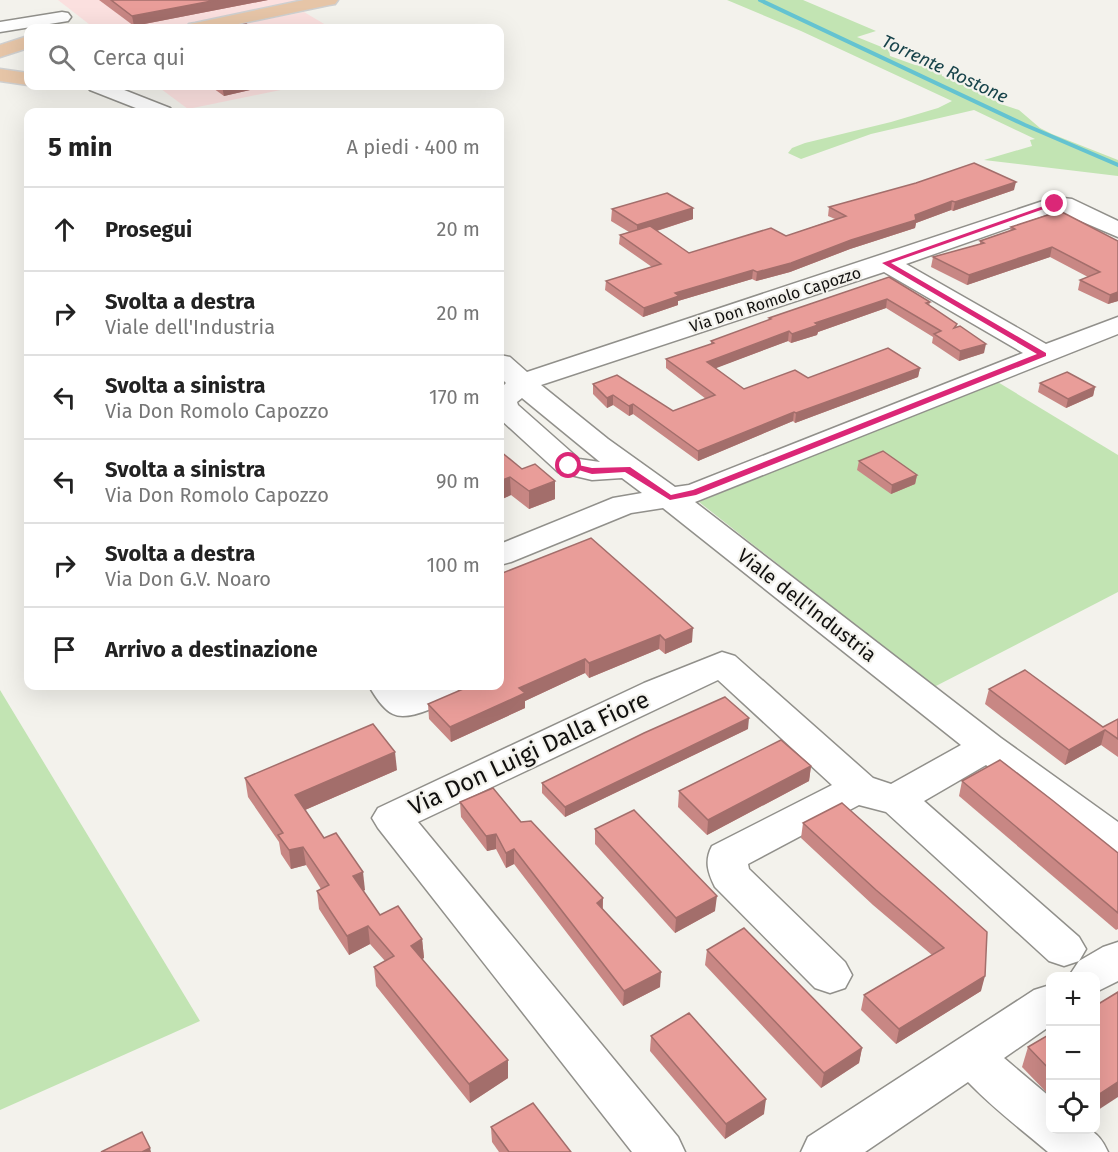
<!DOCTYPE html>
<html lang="it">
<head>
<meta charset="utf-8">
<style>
	:root { --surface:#fff; --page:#f2f2f2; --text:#222; --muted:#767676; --line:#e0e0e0 }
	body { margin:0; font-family:"Fira Sans",sans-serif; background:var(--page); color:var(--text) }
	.controls { position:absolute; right:18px; bottom:18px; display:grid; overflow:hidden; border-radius:12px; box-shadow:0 6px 24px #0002 }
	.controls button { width:54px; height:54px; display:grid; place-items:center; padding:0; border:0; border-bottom:2px solid var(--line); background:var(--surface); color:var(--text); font:30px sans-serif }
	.stop { position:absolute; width:18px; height:18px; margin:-14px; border:4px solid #db2777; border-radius:50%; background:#fff }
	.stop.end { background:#db2777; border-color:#fff; box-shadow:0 2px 6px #0008 }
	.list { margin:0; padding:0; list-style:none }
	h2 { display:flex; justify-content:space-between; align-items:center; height:78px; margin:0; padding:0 24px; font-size:26px }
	h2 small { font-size:20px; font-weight:400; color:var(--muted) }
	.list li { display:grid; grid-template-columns:39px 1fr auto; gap:18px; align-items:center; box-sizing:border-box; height:84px; padding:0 24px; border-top:2px solid var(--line) }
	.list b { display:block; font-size:22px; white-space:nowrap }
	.list p { margin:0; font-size:20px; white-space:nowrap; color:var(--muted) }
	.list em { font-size:20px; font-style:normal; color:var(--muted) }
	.icon { flex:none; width:33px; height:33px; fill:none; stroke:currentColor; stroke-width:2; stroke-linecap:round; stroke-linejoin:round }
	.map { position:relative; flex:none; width:1118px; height:1152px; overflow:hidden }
	.search { position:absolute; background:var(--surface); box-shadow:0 6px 24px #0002; left:24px; top:24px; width:480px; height:66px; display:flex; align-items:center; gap:15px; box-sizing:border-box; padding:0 21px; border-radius:12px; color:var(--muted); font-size:22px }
	.panel { position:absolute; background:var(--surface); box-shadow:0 6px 24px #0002; left:24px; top:108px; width:480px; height:582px; border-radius:12px }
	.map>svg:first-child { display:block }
	.industrial { fill:#fbe0df }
	.green { fill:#c2e4b3 }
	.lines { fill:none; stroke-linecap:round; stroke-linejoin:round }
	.stream { stroke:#64c3d1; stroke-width:4 }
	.minor-casing { stroke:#91908b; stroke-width:3 }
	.major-casing { stroke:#cfcfcf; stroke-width:3 }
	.minor { fill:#fff; fill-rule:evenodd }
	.major { fill:#e6c5a7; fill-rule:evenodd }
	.wall { fill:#c88784 }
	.shaded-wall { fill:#a36e6b }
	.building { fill:#e99d99; stroke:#a36e6b; stroke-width:1.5 }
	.route { fill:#db2777 }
	.labels { text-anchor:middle; stroke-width:4.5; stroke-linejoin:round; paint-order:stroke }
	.far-street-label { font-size:16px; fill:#11100f; stroke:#f3f2ec }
	.far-water-label { font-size:18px; font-style:italic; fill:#17434a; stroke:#f3f2ec }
	.street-label { font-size:20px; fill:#11100f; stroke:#f3f2ec }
	.near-street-label { font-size:24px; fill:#11100f; stroke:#f3f2ec }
</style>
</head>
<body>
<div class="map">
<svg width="1118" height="1152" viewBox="0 0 1118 1152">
	<rect width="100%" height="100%" fill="#f3f2ec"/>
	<g class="industrial">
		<path d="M58,0h255l-146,28h-73z"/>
		<path d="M304,12l27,16h-111z"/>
		<path d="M157,86h143l-112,23z"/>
	</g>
	<g class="green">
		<path d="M727,0h76l73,31 -19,6 32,13 1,6 25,9 25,3 2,8 43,15 13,12 21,7 21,18 12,6 66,26v16l-134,-16 48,-14 -2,-6 5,-1 -61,-29 -103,24 -70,25 -13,-6 4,-5 13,-5 86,-21 47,-14 14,-7 -151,-70z"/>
		<path d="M996,381l122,74v137l-184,95 -235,-185z"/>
		<path d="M0,690l200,331 -200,89z"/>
	</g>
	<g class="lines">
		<path class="stream" d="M760,0l265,125 93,40"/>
		<g class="minor-casing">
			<g id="minor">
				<path d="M62,12l6,1 3,4 -3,4 -68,11v-10z"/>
				<path d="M87,86h27l56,22 3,4h-27l-56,-22z"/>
				<path d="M1055,197l17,2 46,22v16l-61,-26 -151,53 140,80 72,-27v17l-423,168 306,236 117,84v36l-14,-4 -118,-89 -62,36 155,136 7,12 -7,12 24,-14 15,-5v39l-22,11v-16h-27l10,-15 -15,5 -15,-5 -163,-149 -27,-7 -111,59 1,5 96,93 7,13 -7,13 -15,5 -15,-5 -100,-101c-7,-14 -11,-26 -3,-41l120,-61 -114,-105 -300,142 260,315 7,15h-53l-254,-324 -6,-10 6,-10 266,-125 78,-31 13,4 138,122 18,6 70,-39 -298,-237 -32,5 -120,49 -11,3v-21l113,-46 29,-5 -20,-15 -30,2 -34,-8 -58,-53v-30l6,-6 -6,-6v-22l10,2 17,15zM884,272l139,81 -334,132 -14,2 -67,-48 -67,-54zM522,398l78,64 -21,-3 -61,-54 -1,-3z"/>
				<path d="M369,686h38l3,2 6,-2h41l2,3c-9,14 -50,33 -66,25 -9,-4 -19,-19 -24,-28z"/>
				<path d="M1050,985v41l-46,32 46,39v33c31,0 44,-9 58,22h-60c-26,-22 -55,-44 -80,-70l-103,70h-64l7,-15 226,-147z"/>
			</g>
		</g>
		<g class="major-casing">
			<g id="major">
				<path d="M304,0h34l-3,4 -6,1 -110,23h-33l3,-4 6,-1z"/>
				<path d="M28,36v12l-28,9v-12z"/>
				<path d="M0,69l28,4v12l-28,-4z"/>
			</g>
		</g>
		<use href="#minor" class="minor"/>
		<use href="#major" class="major"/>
	</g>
	<g class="wall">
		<path d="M99,0h169l-134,26z"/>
		<path d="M210,86h40v4l-26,6z"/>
		<path d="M1014,190l-61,21 -2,-1 -35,13 -1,5 -65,21 -60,23 -34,9 -4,-2 -74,22v4l-35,12 -38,-27 1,-9 46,-14 -33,-23 1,-9 9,-3 -18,-11 1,-12 81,10 -36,12 32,22 97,-17 49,-17 -7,-3 1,-9z"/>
		<path d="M1060,211l58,90 -10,3 -30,-14 2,-10 8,-3 -38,-20 -83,28 -36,-18 2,-10 47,-13v-3l30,-10 1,-4z"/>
		<path d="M889,277l41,25 -1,4 28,18 -1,3 28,26 -25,8 -27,-18 1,-6 -47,-29 -68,24 -1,3 -26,8 -3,-2 -73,27 29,21 64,-11 112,-10 -2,9 -123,46 -2,-2 -95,40 -65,-47 -4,2 -16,-11 -6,3 -14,-14v-10l80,27 33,-12 -40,-31v-9l45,-15v-3l58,-21v-2z"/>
		<path d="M1040,383l55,4 -2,9 -27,12 -28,-16z"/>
		<path d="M500,451l55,48 -26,10 -18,-14 -11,5z"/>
		<path d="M859,461l58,14 -2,9 -24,10 -34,-24z"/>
		<path d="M500,574l192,68 -27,12 -6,-5 -70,29 -4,-5 -60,28v7l-74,34 -22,-23 -1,-15 72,-18z"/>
		<path d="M989,689l114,38 15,-8v38l-17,-12 -36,20 -80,-61z"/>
		<path d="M748,729l-183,88 -23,-24v-10z"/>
		<path d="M811,766l-2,15 -102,54 -29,-28 1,-16z"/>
		<path d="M397,770l-92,40 19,28 41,52 -2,1 17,24 42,24 2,19 -2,1 86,119 -38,25 -94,-117 -2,-19 11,-6 -15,-17 -21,11 -30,-46 -2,-18 4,-2 -15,-24 -15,4 -10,-15 -2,-12 -31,-45 -3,-19z"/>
		<path d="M962,781l156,72v76l-2,1 -157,-134z"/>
		<path d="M460,802l61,20 82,76v12l57,77 -37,19 -109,-142 -8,4 -10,-19 -9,2 -26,-34z"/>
		<path d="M842,803l139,188 -85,53 -35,-34 3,-15 68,-40 -59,-50 -72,-67 2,-15z"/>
		<path d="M595,829l120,82 -40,22 -80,-89z"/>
		<path d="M707,950l155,98 -3,15 -38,25 -116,-123z"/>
		<path d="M1050,1034v62l-28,-29 6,-20z"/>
		<path d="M651,1036l113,78 -39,25 -75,-88z"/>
		<path d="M491,1127l80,25h-72l-7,-10z"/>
	</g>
	<g class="shaded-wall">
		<path d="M217,0h51l-134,26 -2,-10z"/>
		<path d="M222,86h28v4l-26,6z"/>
		<path d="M1016,182l-2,8 -61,21 2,-9z"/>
		<path d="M952,201l-1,9 -35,13 -1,5 -65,21 -60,23 -34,9 1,-9 158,-57z"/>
		<path d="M693,208v11l-56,18v-12z"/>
		<path d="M1052,247l-2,10 -83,28 2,-10z"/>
		<path d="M753,270l-1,9 -74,22v4l-35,12 1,-9 31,-15z"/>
		<path d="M1118,292v9l-10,3 2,-9z"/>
		<path d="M887,299l-1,9 -68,24 -1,3 -26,8 1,-9 23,-11z"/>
		<path d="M789,331l-1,10 -82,31 1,-10z"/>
		<path d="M986,344l-2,9 -25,8 1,-10z"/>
		<path d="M920,368l-2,9 -123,46 1,-10z"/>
		<path d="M1095,387l-2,9 -27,12 2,-9z"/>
		<path d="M613,395v10l-6,3v-10z"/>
		<path d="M633,404v10l-4,2v-10z"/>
		<path d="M794,412l-1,9 -95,40v-10z"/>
		<path d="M917,475l-2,9 -24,10 1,-9z"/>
		<path d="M510,477l1,18 -11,5v-19z"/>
		<path d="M555,481v18l-26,10v-18z"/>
		<path d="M693,628l-1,14 -27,12v-14z"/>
		<path d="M660,635l-1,14 -70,29v-15z"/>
		<path d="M585,659v14l-60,28v7l-74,34 -1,-15 69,-39z"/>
		<path d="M749,718l-1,11 -183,88v-10z"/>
		<path d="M1105,730l-4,15 -36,20 4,-15z"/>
		<path d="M395,752l2,18 -99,43 -3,-18z"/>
		<path d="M811,766l-2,15 -102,54 1,-15z"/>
		<path d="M496,834v15l-9,2 -1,-15z"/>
		<path d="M303,847l3,18 -15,4 -2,-19z"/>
		<path d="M514,849v15l-8,4v-15z"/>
		<path d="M363,872l2,18 -10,5 -2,-19z"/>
		<path d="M717,896l-2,15 -40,22 1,-15z"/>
		<path d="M603,898l-1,16 -5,-11z"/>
		<path d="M368,926l2,18 -21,11 -2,-19z"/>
		<path d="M422,939l2,19 -11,6 -2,-18z"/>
		<path d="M661,972l-1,15 -37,19 1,-15z"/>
		<path d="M985,976l-4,15 -85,53 3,-15z"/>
		<path d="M862,1048l-3,15 -38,25 3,-15z"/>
		<path d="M508,1060v18l-38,25 -1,-19z"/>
		<path d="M1118,1082v15l-23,15v-15z"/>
		<path d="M766,1099l-2,15 -39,25 1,-15z"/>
		<path d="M150,1148l1,4h-9z"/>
	</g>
	<g class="building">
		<path d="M111,0h106l-85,16z"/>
		<path d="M246,24l7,4h-28z"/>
		<path d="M974,163l42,19 -61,20 -3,-1 -37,14 1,5 -65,20 -60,23 -34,9 -4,-2 -78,23 4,3 -35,12 -38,-27 55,-17 -41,-29 30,-9 39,27 82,-25 15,8 60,-20 -17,-9 87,-24z"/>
		<path d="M667,193l26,15 -56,17 -25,-16z"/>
		<path d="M1060,211l58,30v51l-8,3 -30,-15 20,-8 -48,-25 -83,28 -36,-18 51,-14 -4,-2 35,-12 -4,-2z"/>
		<path d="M889,277l41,25 -4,1 31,21 -3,4 6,-2 26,18 -26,7 -26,-17 7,-3 -54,-32 -72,24 3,2 -26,9 -3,-3 -82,31 37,27 51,-19 13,8 80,-30 32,20 -124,45 -2,-1 -96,39 -65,-47 -4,2 -16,-11 -6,3 -14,-14 24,-9 56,36 42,-16 -49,-36 48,-16 -3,-2 60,-22 -2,-1z"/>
		<path d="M1067,372l28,15 -27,12 -28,-16z"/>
		<path d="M500,451l22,18 13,-5 20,17 -26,10 -19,-14 -10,4z"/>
		<path d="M883,451l34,24 -25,10 -33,-24z"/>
		<path d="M591,538l102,90 -28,12 -5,-5 -71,28 -4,-4 -66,29 6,5 -75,34 -22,-23 42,-18h30v-112z"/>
		<path d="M1025,670l78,57 15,-8v20l-13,-9 -36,20 -80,-61z"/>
		<path d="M725,697l24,21 -184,89 -23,-24 102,-50z"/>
		<path d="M373,724l22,28 -100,43 29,43 12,-5 27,39 -10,4 27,39 18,-9 24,33 -11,7 97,114 -39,24 -95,-117 20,-11 -26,-30 -21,10 -30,-45 12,-6 -26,-38 -14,3 -11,-15 5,-2 -38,-55z"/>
		<path d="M781,740l30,26 -103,54 -29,-29z"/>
		<path d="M1000,760l52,40 66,53v60l-156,-132z"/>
		<path d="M493,788l28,34 10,-1 72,77 -6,5 64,69 -37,19 -110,-142 -8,4 -10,-19 -10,2 -26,-34z"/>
		<path d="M842,803l145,129 -2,44 -86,53 -35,-34 80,-47 -68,-58 -73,-67z"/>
		<path d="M634,810l83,86 -41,22 -81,-89z"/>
		<path d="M744,928l118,120 -38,25 -117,-123z"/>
		<path d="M1118,992v90l-23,15v-91z"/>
		<path d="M689,1013l77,86 -40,25 -75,-88z"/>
		<path d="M1050,1034v36l-22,-23z"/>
		<path d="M533,1103l38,49h-62l-18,-25z"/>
		<path d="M142,1132l8,16 -8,4h-41z"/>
	</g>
	<path class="route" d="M1052,203l6,1 -167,59 155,90v3l-350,139 -26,5 -45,-28 -33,2 -27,-8 4,-3 23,5 38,-1 41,28 22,-5 344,-136 -155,-91z"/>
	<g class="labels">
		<g class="far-street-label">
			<text transform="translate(775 299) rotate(-18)" y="6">Via Don Romolo Capozzo</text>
		</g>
		<g class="far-water-label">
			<text transform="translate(945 69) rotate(25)" y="6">Torrente Rostone</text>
		</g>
		<g class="street-label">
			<text transform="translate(807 605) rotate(38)" y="7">Viale dell'Industria</text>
		</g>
		<g class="near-street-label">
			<text transform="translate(529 753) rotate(-25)" y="8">Via Don Luigi Dalla Fiore</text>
		</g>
	</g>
</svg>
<div class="controls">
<button>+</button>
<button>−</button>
<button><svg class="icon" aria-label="locate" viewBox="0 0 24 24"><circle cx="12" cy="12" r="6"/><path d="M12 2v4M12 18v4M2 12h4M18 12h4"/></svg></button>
</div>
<div class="stop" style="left:569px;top:466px"></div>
<div class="stop end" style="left:1055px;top:204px"></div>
<div class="search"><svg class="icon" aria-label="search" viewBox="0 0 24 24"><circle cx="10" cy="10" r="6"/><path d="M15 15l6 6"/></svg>Cerca qui</div>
<section class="panel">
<h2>5 min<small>A piedi · 400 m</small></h2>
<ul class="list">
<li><svg class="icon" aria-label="ahead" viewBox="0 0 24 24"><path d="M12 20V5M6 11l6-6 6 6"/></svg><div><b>Prosegui</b></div><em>20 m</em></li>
<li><svg class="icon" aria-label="right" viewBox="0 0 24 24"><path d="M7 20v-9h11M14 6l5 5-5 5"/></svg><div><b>Svolta a destra</b><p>Viale dell'Industria</p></div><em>20 m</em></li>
<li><svg class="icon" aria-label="left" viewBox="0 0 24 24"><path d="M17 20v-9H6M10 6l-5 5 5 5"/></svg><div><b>Svolta a sinistra</b><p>Via Don Romolo Capozzo</p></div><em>170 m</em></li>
<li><svg class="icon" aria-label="left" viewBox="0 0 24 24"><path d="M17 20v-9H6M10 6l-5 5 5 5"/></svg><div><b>Svolta a sinistra</b><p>Via Don Romolo Capozzo</p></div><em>90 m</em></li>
<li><svg class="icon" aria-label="right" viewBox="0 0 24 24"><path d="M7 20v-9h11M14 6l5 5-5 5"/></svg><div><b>Svolta a destra</b><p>Via Don G.V. Noaro</p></div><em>100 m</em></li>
<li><svg class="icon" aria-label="arrive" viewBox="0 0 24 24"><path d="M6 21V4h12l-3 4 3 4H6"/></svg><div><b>Arrivo a destinazione</b></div></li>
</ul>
</section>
</div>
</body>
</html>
